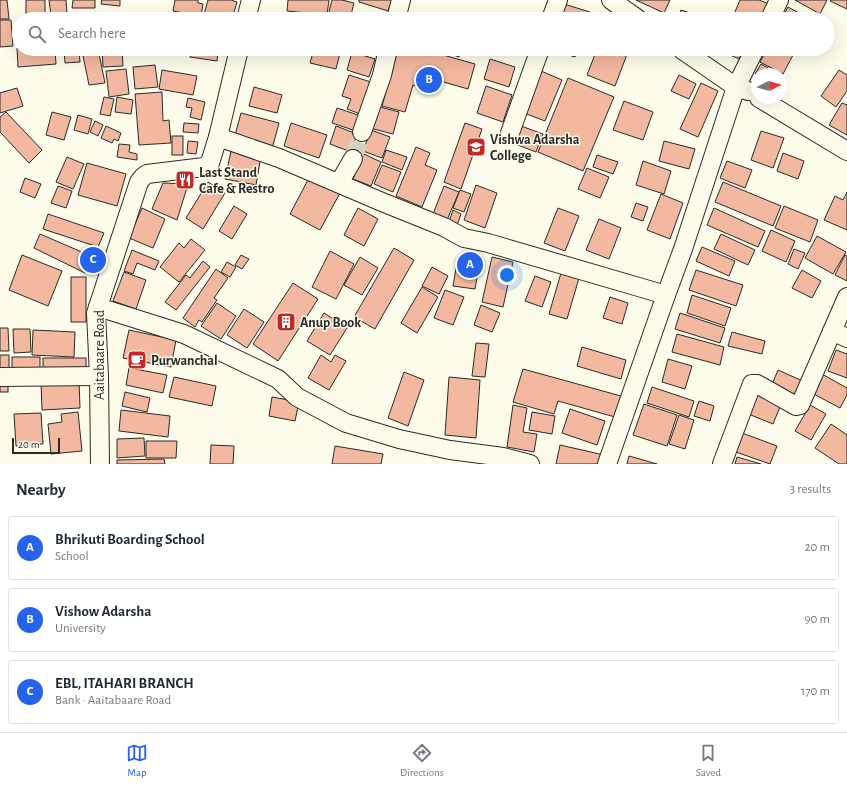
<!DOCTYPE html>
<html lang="en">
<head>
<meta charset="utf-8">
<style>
	:root { --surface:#fff; --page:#f2f2f3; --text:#1f2937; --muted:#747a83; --line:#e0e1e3; --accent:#2563eb }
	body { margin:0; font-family:"Alegreya Sans",sans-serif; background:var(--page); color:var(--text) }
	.compass { position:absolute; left:751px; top:68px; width:36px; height:36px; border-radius:50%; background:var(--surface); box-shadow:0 4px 16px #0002; rotate:84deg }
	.scale { position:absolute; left:12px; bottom:10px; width:48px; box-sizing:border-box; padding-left:4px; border:2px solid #2b2b2b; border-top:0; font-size:11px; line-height:14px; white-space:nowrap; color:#2b2b2b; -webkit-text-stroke:3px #fdfbea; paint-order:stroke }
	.you { position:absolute; left:507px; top:275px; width:14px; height:14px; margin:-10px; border:3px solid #fff; border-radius:50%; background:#1a73e8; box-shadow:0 0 0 6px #1a73e833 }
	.badge { display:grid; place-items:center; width:26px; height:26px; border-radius:50%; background:var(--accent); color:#fff; font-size:13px; font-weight:700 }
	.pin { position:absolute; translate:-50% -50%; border:2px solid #fff; box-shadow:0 1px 4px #0006 }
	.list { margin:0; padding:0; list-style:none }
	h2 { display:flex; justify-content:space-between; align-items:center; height:52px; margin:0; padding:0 16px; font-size:17px }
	h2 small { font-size:13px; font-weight:400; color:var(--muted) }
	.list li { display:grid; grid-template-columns:26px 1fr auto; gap:12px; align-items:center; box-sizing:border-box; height:64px; margin:0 8px 8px; padding:0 8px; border:1px solid var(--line); border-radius:4px }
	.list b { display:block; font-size:15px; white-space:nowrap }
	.list p { margin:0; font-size:13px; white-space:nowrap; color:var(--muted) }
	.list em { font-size:13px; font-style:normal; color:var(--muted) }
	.icon { flex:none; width:22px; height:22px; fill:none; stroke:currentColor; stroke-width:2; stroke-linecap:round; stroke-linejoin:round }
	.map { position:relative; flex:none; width:847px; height:464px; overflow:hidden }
	.search { position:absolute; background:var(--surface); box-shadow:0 4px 16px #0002; left:12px; right:12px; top:12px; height:44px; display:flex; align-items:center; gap:10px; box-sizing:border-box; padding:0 14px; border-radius:22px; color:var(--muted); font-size:15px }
	.sheet { height:268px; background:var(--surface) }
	nav { display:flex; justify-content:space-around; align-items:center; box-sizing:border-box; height:56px; border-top:1px solid var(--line); background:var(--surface); font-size:11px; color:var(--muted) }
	nav a { display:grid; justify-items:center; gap:2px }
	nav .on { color:var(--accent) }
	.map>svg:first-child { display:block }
	.building { fill:#f2b8a0; stroke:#2b2b2b }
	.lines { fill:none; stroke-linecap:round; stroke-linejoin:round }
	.minor-tunnel { stroke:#d3d1c4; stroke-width:18; stroke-dasharray:18 9; stroke-linecap:butt }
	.minor-casing { stroke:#2b2b2b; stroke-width:20 }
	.minor { stroke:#fdfbea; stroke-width:18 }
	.labels { text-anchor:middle; stroke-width:3; stroke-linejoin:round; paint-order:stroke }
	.poi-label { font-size:14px; font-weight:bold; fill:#2b2b2b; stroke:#fdfbea; text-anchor:start }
	.street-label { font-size:14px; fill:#2b2b2b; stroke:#fdfbea }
</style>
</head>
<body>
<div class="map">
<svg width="847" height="464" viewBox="0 0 847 464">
	<rect width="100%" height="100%" fill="#fdfbea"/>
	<g class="building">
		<path d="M0,0h7l2,19h-9z"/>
		<rect x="26" y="0" width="19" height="16"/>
		<path d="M49,0h17l1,14 -16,2z"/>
		<path d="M73,0h22v8h-23z"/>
		<path d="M102,0h18v6l-19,-2z"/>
		<path d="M175,0h23v3l5,1 -2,12 -28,-5z"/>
		<path d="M208,0h23l6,2 -5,17h-13l-15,-4z"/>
		<path d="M288,0h41l-2,15 -40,-4z"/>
		<path d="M332,0h10l12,3 -4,16h-11l-11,-3z"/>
		<path d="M359,0h33l-4,11 -29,-9z"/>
		<path d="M636,0h34l-6,13z"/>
		<path d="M740,0h19l10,4 -7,15h-30z"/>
		<path d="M795,0h32l-7,14z"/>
		<path d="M831,0h16v9l-17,-8z"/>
		<path d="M564,4l26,8 -2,7h-29z"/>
		<path d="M788,7l22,12h-29z"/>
		<path d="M681,10l9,3 -1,6h-11z"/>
		<path d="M285,14l33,2v3h-33z"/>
		<path d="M121,16v3h-22v-1z"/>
		<path d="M0,20h11l2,26 -13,1z"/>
		<path d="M17,48h2v1h36l1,15 -38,3z"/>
		<path d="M64,49h15l1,13 -15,1z"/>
		<path d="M94,49h4l7,34 -16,2 -7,-34z"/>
		<path d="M102,49h20l1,17 -20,1z"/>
		<path d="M191,49h14l13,2 -1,10 -27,-4z"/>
		<path d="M314,49h27l-5,20 -26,-6z"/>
		<path d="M398,49h24l53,15 -7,25 -42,-12 -3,11 -10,-3 -8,27 -23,-6z"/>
		<path d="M437,49h25l-3,8z"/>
		<path d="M551,49h27l-3,8z"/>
		<path d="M597,49h32l-14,37 -28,-11z"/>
		<path d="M721,49h23l-5,10 -19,-9z"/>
		<path d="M767,49h14l12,6 -10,19 -23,-12z"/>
		<path d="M352,52l23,7 -6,18 -22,-7z"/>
		<path d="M490,59l25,8 -6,20 -25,-8z"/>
		<path d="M761,64l18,10h-24z"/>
		<path d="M155,65l3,22 -23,2 -2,-22z"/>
		<path d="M126,69l3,25 -20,3 -3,-26z"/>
		<path d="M162,70l35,6 -4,19 -34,-6z"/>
		<path d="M839,70l8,5v16l-11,16 -15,-11z"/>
		<path d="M541,71l21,9 -17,41 -21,-8z"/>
		<path d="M349,75l25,8 -11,32 -16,-6 4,-10 -9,-3z"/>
		<path d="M679,75l17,9 -7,15 -18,-8z"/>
		<path d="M568,78l46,19 -31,74 -45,-19z"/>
		<path d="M701,83l17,8 -20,46 -18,-8z"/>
		<path d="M486,86l26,9 -9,27 -26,-9z"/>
		<path d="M254,87l28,8 -5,18 -28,-7z"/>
		<path d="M17,88l6,18 -23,7v-20z"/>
		<path d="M162,92l1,29 6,-1 2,23 -32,2 -4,-51z"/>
		<path d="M104,97l10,2 -4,17 -10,-2z"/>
		<path d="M117,97l16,3 -2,14 -16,-2z"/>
		<path d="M188,98l17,4 -4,18 -11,-3 2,-9 -6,-1z"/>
		<path d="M624,101l29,11 -10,28 -30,-10z"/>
		<path d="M842,103l5,2v30l-18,-10z"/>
		<path d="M376,106l23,6 -6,22 -23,-6z"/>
		<path d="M337,108l24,8 -5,15 -24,-8z"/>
		<path d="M6,112l36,38 -13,13 -29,-31v-15z"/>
		<path d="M52,112l19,5 -7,23 -18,-5z"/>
		<path d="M241,113l38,10 -7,26 -38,-10z"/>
		<path d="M78,115l14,4 -4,15 -14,-4z"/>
		<path d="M95,121l8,4 -5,11 -8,-4z"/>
		<path d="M184,123l15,1 -1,9 -15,-1z"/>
		<path d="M291,123l36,12 -8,23 -35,-12z"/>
		<path d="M465,123l17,6 -21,60 -17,-7z"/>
		<path d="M106,126l15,7 -3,8 -4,-2 -2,4 -11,-5z"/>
		<path d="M336,126l21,8 -6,18 -21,-8z"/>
		<path d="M521,126l22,8 -7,18 -21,-8z"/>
		<path d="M371,130l19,7 -8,21 -19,-7z"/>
		<path d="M761,131l23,7 -11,30 -22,-8z"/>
		<rect x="172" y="136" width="11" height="19"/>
		<path d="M188,141l10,1 -2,12 -9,-1z"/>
		<path d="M664,141l31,8 -6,20 -30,-8z"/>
		<path d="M119,144l11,1 -1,7 8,2v6l-20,-3z"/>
		<path d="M416,147l14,6 -5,12 12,5 -15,37 -26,-11z"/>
		<path d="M386,150l21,7 -5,13 -20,-8z"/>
		<path d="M231,151l30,5 -5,29 -31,-6z"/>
		<path d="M783,153l21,8 -6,18 -21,-8z"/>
		<path d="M364,154l17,8 -10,24 -18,-7z"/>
		<path d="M597,155l21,7 -5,12 -20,-7z"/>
		<path d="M67,157l17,7 -11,25 -17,-7z"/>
		<path d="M643,161l28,10 -7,23 -28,-9z"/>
		<path d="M727,161l25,9 -7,18 -25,-10z"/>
		<path d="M87,163l39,11 -9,32 -39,-11z"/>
		<path d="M382,165l19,7 -8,20 -19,-8z"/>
		<path d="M587,168l22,9 -9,21 -22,-9z"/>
		<path d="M310,176l30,17 -20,37 -30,-16z"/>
		<path d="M25,178l16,6 -6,14 -15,-6z"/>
		<path d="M208,182l17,11 -22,36 -17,-11z"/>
		<path d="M723,182l58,24 -8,20 -58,-24z"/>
		<path d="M163,183l25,1 -11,36 -25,-11z"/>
		<path d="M476,185l21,8 -12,35 -21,-8z"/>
		<path d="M58,186l14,5 -6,17 -15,-5z"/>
		<path d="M444,186l15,6 -12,28 -14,-6z"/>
		<path d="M460,190l11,4 -7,18 -11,-4z"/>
		<path d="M847,192v38l-23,-10 11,-24 8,4z"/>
		<path d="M661,194l22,9 -13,36 -23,-9z"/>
		<path d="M636,203l12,4 -5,14 -12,-4z"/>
		<path d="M234,206l13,8 -15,25 -13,-8z"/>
		<path d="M784,206l34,14 -8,22 -35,-14z"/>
		<path d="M142,208l23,11 -12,29 -24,-10z"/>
		<path d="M358,208l20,11 -14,27 -20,-11z"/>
		<path d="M558,208l21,8 -14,35 -21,-8z"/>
		<path d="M714,208l51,23 -7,16 -51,-22z"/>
		<path d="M453,210l8,4 -5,14 -8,-3z"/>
		<path d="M48,214l56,19 -6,14 -55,-18z"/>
		<path d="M599,219l22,9 -12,31 -23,-9z"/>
		<path d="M771,230l24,11 -9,21 -24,-11z"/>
		<path d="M40,234l51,22 -6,17 -51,-25z"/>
		<path d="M721,234l34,16 -7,15 -34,-16z"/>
		<path d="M817,236l29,16 -13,22 -28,-16z"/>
		<path d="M191,239l14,11 -26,32 -19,-15 19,-24 5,5z"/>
		<path d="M702,247l33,14 -6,15 -33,-15z"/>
		<path d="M394,248l20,12 -39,69 -21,-12z"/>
		<path d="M794,249l11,4 -7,16 -10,-5z"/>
		<path d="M132,250l27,11 -4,9 -18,-7 -4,11 -9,-3z"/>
		<path d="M330,251l24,13 -18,35 -24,-12z"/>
		<path d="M22,255l40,16 -14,35 -39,-16z"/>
		<path d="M241,255l8,4 -7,10 -7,-4z"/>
		<path d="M845,255l2,1v25l-12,-6z"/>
		<path d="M360,257l18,11 -16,27 -18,-10z"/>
		<path d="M458,257l22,4 -5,28 -22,-3z"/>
		<path d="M492,257l21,5 -10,45 -21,-5z"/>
		<path d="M203,261l7,6 -34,43 -11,-8 21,-27 4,3z"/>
		<path d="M227,262l9,5 -6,10 -9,-5z"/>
		<path d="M432,267l16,9 -9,18 -17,-8z"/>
		<path d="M216,269l12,9 -14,20 3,2 -15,22 -3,-2 -4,7 -12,-9z"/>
		<path d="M696,270l47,15 -7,21 -47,-16z"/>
		<path d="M802,270l19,11 -9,17 -20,-10z"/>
		<path d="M124,272l22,8 -10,29 -23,-8z"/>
		<path d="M561,273l18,5 -12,41 -18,-5z"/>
		<path d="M535,276l16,6 -9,25 -17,-6z"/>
		<rect x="71" y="277" width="15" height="45"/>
		<path d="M293,283l25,16 -40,62 -25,-17z"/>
		<path d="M422,287l16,10 -21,36 -16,-10z"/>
		<path d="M445,290l19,7 -11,28 -19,-7z"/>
		<path d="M692,295l39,13 -6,18 -38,-13z"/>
		<path d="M610,297l18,6 -6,21 -19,-6z"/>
		<path d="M217,303l19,13 -15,23 -20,-13z"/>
		<path d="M481,305l19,8 -8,19 -18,-7z"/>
		<path d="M244,309l20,13 -17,26 -20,-13z"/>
		<path d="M324,313l23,15 -17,27 -23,-14z"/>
		<path d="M680,313l45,15 -5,15 -45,-14z"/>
		<path d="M0,328h8l1,23h-9z"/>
		<path d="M13,329h17l1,23 -17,1z"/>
		<path d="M33,330l42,2 -1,25 -42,-2z"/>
		<path d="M129,330l47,10 -5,27 -48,-9z"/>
		<path d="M732,332l33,9 -3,13 -34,-8z"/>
		<path d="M677,334l47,13 -4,18 -48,-13z"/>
		<path d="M476,343l13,1 -4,33 -13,-1z"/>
		<path d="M582,347l44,13 -5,19 -44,-13z"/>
		<path d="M836,350l11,4v24l-19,-7z"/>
		<rect x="0" y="355" width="9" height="20"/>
		<path d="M321,355l10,7 4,-7 11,6 -17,29 -21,-12z"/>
		<rect x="12" y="357" width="28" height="17"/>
		<rect x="43" y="358" width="43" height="13"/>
		<path d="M668,359l24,7 -7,23 -23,-7z"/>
		<path d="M129,368l38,7 -4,18 -37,-8z"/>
		<path d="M523,369l98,27 -6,21 -57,-16 -4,13 -41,-12z"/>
		<path d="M778,370l27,12 -8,19 -27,-12z"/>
		<path d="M404,372l20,8 -16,46 -20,-8z"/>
		<path d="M822,374l25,14v7l-7,13 -28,-15z"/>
		<path d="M174,377l42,9 -4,20 -43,-9z"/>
		<path d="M449,377l31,3 -4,58 -31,-3z"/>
		<rect x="0" y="381" width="8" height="11"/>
		<path d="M79,381l1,27 -38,2 -1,-27z"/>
		<path d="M652,387l42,14 -5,16 -42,-14z"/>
		<path d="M756,391l26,11 -9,22 -27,-11z"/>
		<path d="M125,392l25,6 -3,14 -25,-6z"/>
		<path d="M272,397l27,5 -4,19 -26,-5z"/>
		<path d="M699,401l15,5 -4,15 -16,-5z"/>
		<path d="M644,404l33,11 -10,31 -34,-11z"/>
		<path d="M513,405l14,3 -4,24 14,2 -3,18 -27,-5z"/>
		<path d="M810,405l16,9 -15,26 -16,-9z"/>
		<path d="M570,409l35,12 -8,24 -35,-12z"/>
		<path d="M121,410l49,6 -2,21 -49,-6z"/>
		<path d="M78,412l4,39 -31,3 -3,-30 14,-2 -1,-8z"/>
		<path d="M532,412l23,4 -3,18 -23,-4z"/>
		<path d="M41,413l2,31 -27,2 -2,-32z"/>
		<path d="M679,415l15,5 -9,29 -16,-5z"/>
		<path d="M831,424l16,11v29h-8l-24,-16z"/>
		<path d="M742,433l35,13 -7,18 -34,-12z"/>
		<path d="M144,438l1,18 -28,2v-19z"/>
		<path d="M146,441h31l-1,17h-30z"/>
		<path d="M211,445l23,1 -1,18h-23z"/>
		<path d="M560,445l44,10 -2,9h-46z"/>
		<path d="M335,446l48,8 -2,10h-49z"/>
		<path d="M629,456l28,8h-30z"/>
		<path d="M737,457l24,7h-26z"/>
		<path d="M164,459l1,5h-48v-4z"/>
	</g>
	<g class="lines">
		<path class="minor-tunnel" d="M353,159l9,-27"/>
		<g class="minor-casing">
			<g id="minor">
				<path d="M611,0l27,19"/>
				<path d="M246,19l5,-19"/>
				<path d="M396,19l5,-19"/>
				<path d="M551,19l7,-19"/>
				<path d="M770,19l9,-19"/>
				<path d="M681,49l55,38 12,4"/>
				<path d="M759,98l88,53"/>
				<path d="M362,132l20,-57 6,-26"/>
				<path d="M510,133l30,-84"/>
				<path d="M218,137l61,21 103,44 62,25 20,11 24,5 178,52"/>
				<path d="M339,183l14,-24"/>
				<path d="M98,307l86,27 94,45 19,18 49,26 53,16 51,11 53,7 27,7"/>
				<path d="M832,331l15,7"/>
				<path d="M0,377l99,-1"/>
				<path d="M100,464l-1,-88 -3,-63 43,-131 4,-5 4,-3 57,-7 6,-4 8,-26 21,-88"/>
				<path d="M607,464l59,-169 17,-46 53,-162 19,-38"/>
				<path d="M722,464l30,-80h5l39,22 4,-1 47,-108"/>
			</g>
		</g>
		<use href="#minor" class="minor"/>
	</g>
	<defs>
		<g id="university-square" transform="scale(1)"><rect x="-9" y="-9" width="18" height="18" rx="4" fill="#c62828" stroke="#fdfbea"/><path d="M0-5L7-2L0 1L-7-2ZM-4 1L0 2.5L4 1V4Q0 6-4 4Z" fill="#fff"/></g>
		<g id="restaurant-square" transform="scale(1)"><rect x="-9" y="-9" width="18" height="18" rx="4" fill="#c62828" stroke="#fdfbea"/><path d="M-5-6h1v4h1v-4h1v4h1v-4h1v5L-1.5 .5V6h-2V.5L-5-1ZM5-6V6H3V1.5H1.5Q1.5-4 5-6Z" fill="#fff"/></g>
		<g id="building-square" transform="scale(1)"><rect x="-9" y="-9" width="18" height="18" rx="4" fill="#c62828" stroke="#fdfbea"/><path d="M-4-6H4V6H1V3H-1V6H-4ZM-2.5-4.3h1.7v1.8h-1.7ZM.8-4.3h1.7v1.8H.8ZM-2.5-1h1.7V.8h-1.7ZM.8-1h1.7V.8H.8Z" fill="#fff"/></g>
		<g id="cafe-square" transform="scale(1)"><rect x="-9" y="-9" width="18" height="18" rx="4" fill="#c62828" stroke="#fdfbea"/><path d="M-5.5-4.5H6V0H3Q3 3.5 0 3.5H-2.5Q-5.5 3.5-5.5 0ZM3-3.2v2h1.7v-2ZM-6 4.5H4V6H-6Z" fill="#fff"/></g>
	</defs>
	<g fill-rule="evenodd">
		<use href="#university-square" x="476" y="147"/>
		<use href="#restaurant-square" x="185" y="180"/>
		<use href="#building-square" x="286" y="322"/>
		<use href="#cafe-square" x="137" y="360"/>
	</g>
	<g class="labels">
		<g class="poi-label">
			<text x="490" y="144">Vishwa Adarsha<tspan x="490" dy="16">College</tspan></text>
			<text x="199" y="177">Last Stand<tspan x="199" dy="16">Cafe &amp; Restro</tspan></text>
			<text x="300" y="327">Anup Book</text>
			<text x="151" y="365">Purwanchal</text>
		</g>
		<g class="street-label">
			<text transform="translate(99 355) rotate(-90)" y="5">Aaitabaare Road</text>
		</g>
	</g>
</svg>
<svg class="compass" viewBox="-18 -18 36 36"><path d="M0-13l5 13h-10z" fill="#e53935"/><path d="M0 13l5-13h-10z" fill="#747a83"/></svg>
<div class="scale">20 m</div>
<div class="you"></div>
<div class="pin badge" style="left:470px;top:265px">A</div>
<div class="pin badge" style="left:429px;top:80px">B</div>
<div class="pin badge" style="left:93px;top:260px">C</div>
<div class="search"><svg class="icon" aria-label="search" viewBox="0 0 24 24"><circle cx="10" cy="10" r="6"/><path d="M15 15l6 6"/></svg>Search here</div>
</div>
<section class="sheet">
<h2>Nearby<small>3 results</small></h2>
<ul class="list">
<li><span class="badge">A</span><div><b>Bhrikuti Boarding School</b><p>School</p></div><em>20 m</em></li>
<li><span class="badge">B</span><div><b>Vishow Adarsha</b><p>University</p></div><em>90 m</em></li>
<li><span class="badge">C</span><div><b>EBL, ITAHARI BRANCH</b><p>Bank · Aaitabaare Road</p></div><em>170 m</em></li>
</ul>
</section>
<nav>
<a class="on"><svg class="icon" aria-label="map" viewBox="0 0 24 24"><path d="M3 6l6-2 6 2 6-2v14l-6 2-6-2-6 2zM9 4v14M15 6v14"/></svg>Map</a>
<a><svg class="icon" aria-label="directions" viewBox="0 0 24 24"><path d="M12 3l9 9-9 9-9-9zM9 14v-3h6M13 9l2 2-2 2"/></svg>Directions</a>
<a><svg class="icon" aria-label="saved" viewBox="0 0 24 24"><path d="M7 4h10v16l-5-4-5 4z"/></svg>Saved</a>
</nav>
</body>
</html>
